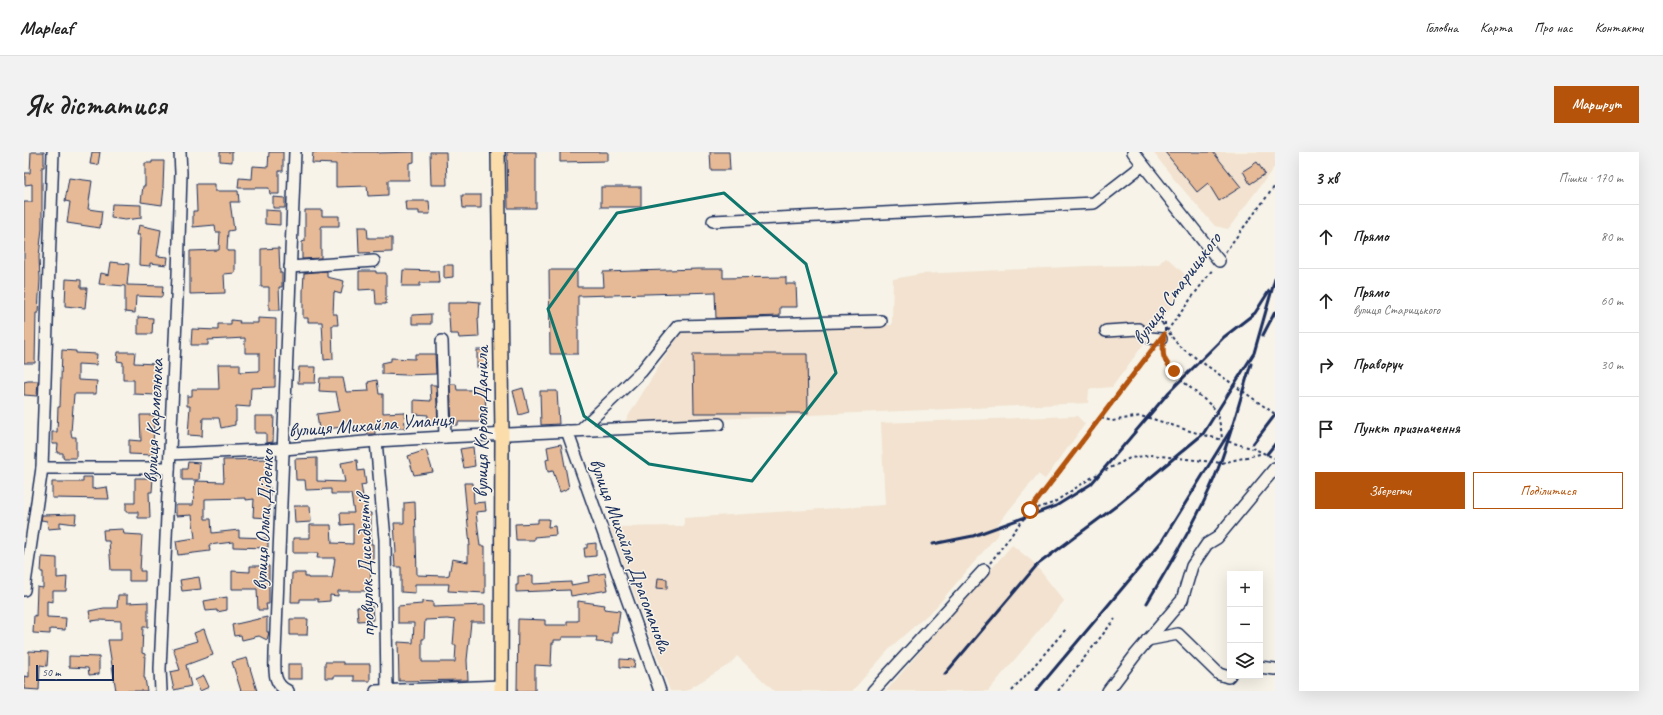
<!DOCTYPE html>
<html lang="uk">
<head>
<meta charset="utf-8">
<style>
	:root { --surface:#fff; --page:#f2f2f2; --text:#222; --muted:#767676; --line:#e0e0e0; --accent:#b45309 }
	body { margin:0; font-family:Caveat,sans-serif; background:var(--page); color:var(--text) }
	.controls { position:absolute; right:12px; bottom:12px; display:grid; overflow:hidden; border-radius:0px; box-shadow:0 4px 16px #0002 }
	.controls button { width:36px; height:36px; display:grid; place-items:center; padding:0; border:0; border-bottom:1px solid var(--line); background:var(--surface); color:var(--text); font:20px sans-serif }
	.scale { position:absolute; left:12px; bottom:10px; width:78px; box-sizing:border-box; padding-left:4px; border:2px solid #1b2f5e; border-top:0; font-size:11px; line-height:14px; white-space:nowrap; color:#1b2f5e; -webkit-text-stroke:3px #f7f3e8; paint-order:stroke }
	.stop { position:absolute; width:12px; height:12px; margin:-9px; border:3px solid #b45309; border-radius:50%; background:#fff }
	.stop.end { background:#b45309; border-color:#fff; box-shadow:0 1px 4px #0008 }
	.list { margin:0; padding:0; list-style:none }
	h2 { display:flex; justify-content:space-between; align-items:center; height:52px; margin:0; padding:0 16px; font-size:17px }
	h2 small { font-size:13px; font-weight:400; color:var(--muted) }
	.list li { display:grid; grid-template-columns:26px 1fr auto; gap:12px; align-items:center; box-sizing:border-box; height:64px; padding:0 16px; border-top:1px solid var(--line) }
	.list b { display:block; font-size:15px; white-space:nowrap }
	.list p { margin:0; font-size:13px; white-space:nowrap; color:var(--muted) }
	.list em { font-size:13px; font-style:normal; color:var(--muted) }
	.actions { display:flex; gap:8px; padding:12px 16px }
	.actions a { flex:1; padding:9px 0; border:1px solid var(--accent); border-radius:0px; text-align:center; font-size:14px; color:var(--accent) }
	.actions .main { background:var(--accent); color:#fff }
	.icon { flex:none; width:22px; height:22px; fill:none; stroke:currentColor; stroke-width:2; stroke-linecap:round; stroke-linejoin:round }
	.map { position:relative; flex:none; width:1251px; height:539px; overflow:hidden; border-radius:0px }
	header { display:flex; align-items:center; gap:24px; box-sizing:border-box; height:56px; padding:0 20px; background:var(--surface); border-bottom:1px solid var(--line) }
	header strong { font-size:19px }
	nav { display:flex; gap:22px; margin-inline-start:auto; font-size:14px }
	.intro { display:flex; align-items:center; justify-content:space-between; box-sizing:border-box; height:96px; padding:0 24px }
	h1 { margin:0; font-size:28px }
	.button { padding:10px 18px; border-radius:0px; background:var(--accent); color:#fff; font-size:14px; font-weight:700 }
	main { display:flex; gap:24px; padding:0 24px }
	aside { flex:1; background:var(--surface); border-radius:0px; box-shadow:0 4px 16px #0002 }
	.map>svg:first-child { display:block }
	.built { fill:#f2e2cf }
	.building { fill:#e6ba96; stroke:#1b2f5e; fill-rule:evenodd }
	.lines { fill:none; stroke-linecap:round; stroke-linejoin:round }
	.minor-casing { stroke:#1b2f5e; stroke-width:14 }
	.major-casing { stroke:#1b2f5e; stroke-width:16 }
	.path { stroke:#1b2f5e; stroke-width:2; stroke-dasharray:3 3; stroke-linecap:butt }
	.minor { stroke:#f7f3e8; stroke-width:11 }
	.major { stroke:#fbddab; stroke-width:13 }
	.rail { stroke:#1b2f5e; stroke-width:3 }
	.path-bridge { stroke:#1b2f5e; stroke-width:2; stroke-dasharray:3 3; stroke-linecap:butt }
	.route { stroke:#b45309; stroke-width:5 }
	.marked { fill:none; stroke:#0f766e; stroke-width:3; stroke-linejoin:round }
	.labels { text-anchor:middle; stroke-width:3; stroke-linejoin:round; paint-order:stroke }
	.street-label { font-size:20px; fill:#1b2f5e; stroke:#f7f3e8 }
</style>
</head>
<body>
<header>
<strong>Mapleaf</strong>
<nav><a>Головна</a><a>Карта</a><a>Про нас</a><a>Контакти</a></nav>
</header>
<div class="intro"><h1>Як дістатися</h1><a class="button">Маршрут</a></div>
<main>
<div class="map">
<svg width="1251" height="539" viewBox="0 0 1251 539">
	<rect width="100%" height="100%" fill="#f7f3e8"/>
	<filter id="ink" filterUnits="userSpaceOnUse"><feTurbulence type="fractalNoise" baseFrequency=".025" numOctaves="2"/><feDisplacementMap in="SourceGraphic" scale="8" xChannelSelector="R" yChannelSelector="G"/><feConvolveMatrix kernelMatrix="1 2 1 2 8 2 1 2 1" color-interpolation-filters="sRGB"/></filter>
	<g filter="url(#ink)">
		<g class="built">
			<path d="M1129,0h122v14l-47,63 -13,-3 -41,-47z"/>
			<path d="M1142,105l25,23 -79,107 -23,2 -1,14 -464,20 57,-92 211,-6 1,-46 28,-5 167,-8 70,-1z"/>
			<path d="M1053,264l8,8 -40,55 -7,-5 -41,51 2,8 -64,75 -42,37 -41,46h-78l-37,-35 -7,8 -45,27h-15l-60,-164 74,-1v-8l201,-13 -4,-82z"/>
			<path d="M988,393l21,17 31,39 -76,90h-102z"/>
		</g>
		<g class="building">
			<path d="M7,0h13v15h-2v61l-3,29 1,22 -2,34h-2l-1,50h-11v-161h8v-18l-7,1v-12h5z"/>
			<path d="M68,0h8l-2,13 -8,-1z"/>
			<path d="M196,0h12v10l-12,-1z"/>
			<path d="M245,0h14v19h-4v23h-9l-1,-6h-31l1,-10 13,1 1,-13 15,1z"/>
			<path d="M289,0h65v1l36,-1v10l-5,1v17h-21v15l-20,1 -1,-10 -31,1v-23l-24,-1z"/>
			<path d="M406,0h16l1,33h-16z"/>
			<path d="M483,0h29v56h-28z"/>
			<path d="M536,0h48v9l-48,1z"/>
			<path d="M686,0h19l1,18h-19z"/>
			<path d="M1141,0h48l28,35 -22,14 -11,-18 -11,9z"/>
			<path d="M128,9h12l-1,27h1l-2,17 -21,-3 2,-16h2v-23h7z"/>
			<path d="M1233,10l8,12 -15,10 -7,-13z"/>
			<path d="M45,26l23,3 -4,28 14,2 -2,17 -33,-5 3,-21 -5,-1z"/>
			<path d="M172,32h19v7h23l1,11h-9l4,28 -6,1 -1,20h8v22l-11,1 1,19 -35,1v-43l29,-1 1,-18h-4l-1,-7 -22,2v-16h4z"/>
			<rect x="577" y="35" width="40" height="20"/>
			<path d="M438,43h19v13h-18z"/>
			<path d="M249,45l12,1v10h-12z"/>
			<path d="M381,49h24l1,13h-11v-3h-13z"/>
			<path d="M88,52l29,1v13l-16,2 -14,-2z"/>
			<path d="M241,58l15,1v14l-15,-1z"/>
			<path d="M281,58h17v6h17v10h-17l-1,2v30l-19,1v-17l3,-1z"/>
			<path d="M115,73l22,5 -4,26 11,1 -1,8 -17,-2v3l-11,-1 1,-30h-3z"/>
			<path d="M334,75h9l1,11h24v14l-33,1z"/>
			<path d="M255,96l1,25h2v14h-3l1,23h-11v-23h-8v-38z"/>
			<path d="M87,110l18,2 -2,21 36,1 -1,11 -26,-1 -1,17 -10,-1v-26l-26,-2 2,-11 8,2z"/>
			<path d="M420,113h9v12l-9,1z"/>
			<path d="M674,117h25v9l63,-1v7h10l1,23h-17v9l-64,2 -1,-26 -137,4v58h-28l-1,-84h28v17h27l-1,-15z"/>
			<path d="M379,118l35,1 1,12h-19v3h-18z"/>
			<path d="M303,119v6l17,4 -3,13 -7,-2 -1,22h4l1,11h-6l1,34 -9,1 -2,-38h-14v-4h-5v-27l1,-18z"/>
			<path d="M335,119h17v2h10v31h-10l-1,-15 -16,1z"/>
			<path d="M42,127l15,1v8h6l-2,20 -20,-2z"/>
			<path d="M444,149l12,1 -1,16h-1l1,19 -20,1 -1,-4h-8l-1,-19h-1v-12h20z"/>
			<path d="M407,162v10h-19v-9z"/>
			<path d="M114,165l15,1 -1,16h-14z"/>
			<path d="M234,166l18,1 -1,68 -24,1 -1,19 -14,-1v15h-1v4l-14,3 -2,-10h-16l-1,18 -14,-1 2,-29h-3v-10h5v-7h27l-1,-25h22v8l19,-1v-18h-14v-15l-37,2v5h-17l1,-16 26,1v-6h13v-4l9,1 -1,2h19z"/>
			<path d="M38,198l14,1v2l21,1 -1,11 -18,-1v16l19,1 -1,13h-22l-3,38 1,5h4v21h-13v-5h-6l1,-9h-6v-12h5l1,-25h2z"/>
			<rect x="453" y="198" width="10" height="17"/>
			<path d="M94,200h17l-1,11 23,1 -1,31 -22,-1v-14h-11v-18l-6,-1z"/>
			<path d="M391,202h20l1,20 -30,1 -24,-1v-11l9,-2v-3l24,1z"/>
			<path d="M669,202h114l1,59h-114z"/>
			<path d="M275,215h17l-1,16h-17z"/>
			<path d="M296,226h23l3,14 23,-1 -1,-9 9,-2 2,14h4v19l21,-1 1,16h-30v6h-8v-5h-25v-2l-23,3 -2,-16 23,-3 -4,-19 -17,-1z"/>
			<path d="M4,229h10l-1,15 -13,-1v-13z"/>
			<path d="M426,232h6l1,6h16v-4h12l1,36h-28v3h-6z"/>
			<path d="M406,233h6l2,39h-11l1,-9 -14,-1v-14l17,1z"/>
			<path d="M499,236l6,24 -10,3 -6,-24z"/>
			<path d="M516,239h17l2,33 -18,1z"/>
			<path d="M116,263h14l-1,40 -24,-1v-14l12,1z"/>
			<path d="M231,264h19l-1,26 -7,1v-10h-11z"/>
			<path d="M537,292l8,44 -9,4 -7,-21 -5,1 -2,-12 3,-1 -2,-12z"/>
			<path d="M449,295l2,19 -11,2 -4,-19z"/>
			<path d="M402,298l7,22 -19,3 -6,-19z"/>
			<path d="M293,306v23l28,1 -4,-19 16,-3 1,11 6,-1 2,14 -5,1 5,28h5v31h2v17h-2l-1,30h-32v5l-8,-1v6l-12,1v-3h-18v3h-9l1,-29h13v4h3v1h24l3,-20h-18l1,-5h-25v-15h17v-13h21l1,18 21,1v-20l-12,1 -1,-12h14l-3,-19h-20v-5l-25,1 -1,-10h-9l-1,-21z"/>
			<path d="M243,307l1,28h2l-1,31 -16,-1 1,-18 -8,1v-2l-41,1v20h6l1,14 27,-3v7l29,1v10l-35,-1v-5l-24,3 1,6 -32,4 -2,-14 19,-3 -3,-23 -16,1v-11h17l2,-24 29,1 -1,-22z"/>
			<path d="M164,310l12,1 -1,17h-17v-11h5z"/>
			<path d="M59,325h9v12l15,-2 2,12 -57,-1v-16h31z"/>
			<path d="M111,326h18l-1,14h-3l1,26h-12v-6h-12v-9h9z"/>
			<path d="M440,331h9l1,20 11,-1 1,9 -10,1 4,34h5v47l-37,-2 1,-7h-34v9l-14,-1v-25h-6l-1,-14h2l-2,-30h10v-20l11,-1 2,73 28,1 4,-1 3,-16 16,3v-16h2z"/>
			<path d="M270,354h16l1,16 -16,1z"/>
			<path d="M52,362l-1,10 -15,-2v6l-12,1 -1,-8 -6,-1 1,-5z"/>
			<path d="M514,367h11l-1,8 7,-1 1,9 -22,2v3h-18l-1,-16 23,-1z"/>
			<path d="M99,377l1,5 18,1 -2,36h5v10h-16v-11h-18l-2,-29h-5l-1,-11z"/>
			<path d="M572,391v13l-11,1 -1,-9h3v-4z"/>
			<path d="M18,405l15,1v20l10,-1 -1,14h-13v11l-6,-1v16l19,1 -1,12 -15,-1v5l-17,-1 1,-18 2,1 1,-29 6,1v-16h-2z"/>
			<path d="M226,414h19v38h-3l1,6h-9l-1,-21h-25v-18l18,1z"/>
			<path d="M581,421l3,17 -37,6 -1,-6 -54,2v-7h2v-9l15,-1v9l38,-2v3l18,-3 -1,-6z"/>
			<path d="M175,425l2,12 -19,2 -2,-11z"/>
			<path d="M634,426l9,1v10l-10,-1z"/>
			<path d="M94,443h9v8l21,-1v25h-5l-1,26 3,1 -1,24h1l2,13h-31l-8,-51h13v-19l-22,-1 -8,1 -2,-10 15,-3h13z"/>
			<path d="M203,445v13l-10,2v-2l-11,1 -2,-10z"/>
			<path d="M398,449l11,1v5l52,-2v17h-14l-4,38 1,20 -69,1 -1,-39 15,1 1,-20h-16v-17l24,-2zM423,467l8,1 -2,25h3l-1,17h-33v-23h2l1,-19z"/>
			<path d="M554,449l27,4 -1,4 16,2 -3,22h-5v10l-16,-1 1,-5h-35v3h-8v3h-2l-1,23 -16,-1v26h-18l1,-72 27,1v5h22v-4h11z"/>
			<path d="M348,454l1,14 -15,1 -1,-14z"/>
			<path d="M243,465v15h2l-2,8 -8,-4 -17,4 -1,-5 -7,1 -2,-11z"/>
			<path d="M266,467h18l-1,16h-17z"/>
			<path d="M180,477l9,26 -27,10 5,21 -17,4 -4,-18 10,-2 -7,-22 24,-7 -3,-8z"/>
			<path d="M5,499l19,1 -1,14 -7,-1 -1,25 -15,-1v-13l5,1z"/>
			<path d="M45,504l30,1v17l-10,1 -1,-7 -19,-1z"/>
			<path d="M223,506l10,33h-16l-9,-29z"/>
			<path d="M596,507l15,1 -1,8 -14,-1z"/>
			<path d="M301,510h18v2h27v17h-16v-5h-20v2h-9z"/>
			<rect x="264" y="512" width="14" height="15"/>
			<path d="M180,524l5,11 -9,4 -5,-11z"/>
		</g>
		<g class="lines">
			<g class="minor-casing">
				<g id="minor">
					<path d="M1109,0l86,109"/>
					<path d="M689,69l381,-18 49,-38"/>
					<path d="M266,115l84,-6"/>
					<path d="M1082,179l32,-2 12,9 11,1"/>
					<path d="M418,189l3,96"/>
					<path d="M556,278l61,-58 37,-46 203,-5"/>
					<path d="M543,279l93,260"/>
					<path d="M352,289l9,98 2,152"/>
					<path d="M146,302l114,-5 92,-8 69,-4 274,-13"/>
					<path d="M18,316h127"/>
					<path d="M0,438l18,-122 11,-316"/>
					<path d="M1123,488l31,-6 41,40 9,3 2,-2"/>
					<path d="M1236,515l15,2"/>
					<path d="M137,539l-1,-22 18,-394 3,-102 -1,-21"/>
					<path d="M264,539c-16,-7 -13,-22 -13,-37l20,-502"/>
					<path d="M352,539l125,-5"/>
					<path d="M849,539l111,-121"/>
					<path d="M1084,539l28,-37 46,-54 10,-34 15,-22 10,-6 58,-70"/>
				</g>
			</g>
			<g class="major-casing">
				<path id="major" d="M474,0l4,282 -1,257"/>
			</g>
			<g class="path">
				<path d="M1201,100l50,-66"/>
				<path d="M1137,169l1,2"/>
				<path d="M1141,179v-11"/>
				<path d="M1143,179l46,-62"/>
				<path d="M1148,185l7,9"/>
				<path d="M1139,197l2,13 21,22 27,23 4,5 4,17 1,10"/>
				<path d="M1077,266l11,3 28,-5 13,3 37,12 65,18 19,9"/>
				<path d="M1008,358l21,-7 41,-27 36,-18 21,-3 71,8 42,-10"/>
				<path d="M966,411l163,-214"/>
				<path d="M988,539l54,-62"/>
				<path d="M1034,539l57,-72"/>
			</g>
			<use href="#minor" class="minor"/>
			<use href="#major" class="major"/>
			<g class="rail">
				<path d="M1239,183l12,-23"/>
				<path d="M1229,292l22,-29"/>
				<path d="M1243,302l8,-10"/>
				<path d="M909,392l40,-8 83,-30 35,-22 78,-92 55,-55 31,-24 14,-22"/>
				<path d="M1123,451c25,-43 53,-87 71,-134 13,-34 22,-70 33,-105"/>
				<path d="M921,522l92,-109 78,-58 88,-73 51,-81 21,-74"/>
				<path d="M1012,539l126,-150 68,-110"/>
			</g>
			<g class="path-bridge">
				<path d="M1138,171l10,14"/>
				<path d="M1155,194l96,68"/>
			</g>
		</g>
	</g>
	<g class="lines" filter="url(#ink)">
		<path class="route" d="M1006,358l134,-176c-1,18 -4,24 10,37"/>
	</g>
	<path class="marked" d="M700,41l82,71 30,109 -84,108 -103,-17 -65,-48 -36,-107 69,-96z"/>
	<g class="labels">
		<g class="street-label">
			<text transform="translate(1152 136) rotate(-53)" y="7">вулиця Старицького</text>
			<text transform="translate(129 269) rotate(-87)" y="7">вулиця Кармелюка</text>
			<text transform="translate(457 270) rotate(-90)" y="7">вулиця Короля Данила</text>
			<text transform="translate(347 272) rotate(-4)" y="7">вулиця Михайла Уманця</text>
			<text transform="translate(239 368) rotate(-87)" y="7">вулиця Ольги Діденко</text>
			<text transform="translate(607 403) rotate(70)" y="7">вулиця Михайла Драгоманова</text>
			<text transform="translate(341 414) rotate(-92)" y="7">провулок Дисидентів</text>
		</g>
	</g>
</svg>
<div class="controls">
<button>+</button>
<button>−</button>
<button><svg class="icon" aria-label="layers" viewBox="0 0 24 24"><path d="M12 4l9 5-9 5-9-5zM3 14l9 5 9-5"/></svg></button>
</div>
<div class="scale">50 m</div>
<div class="stop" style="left:1006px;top:358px"></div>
<div class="stop end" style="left:1150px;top:219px"></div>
</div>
<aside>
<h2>3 хв<small>Пішки · 170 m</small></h2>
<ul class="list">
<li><svg class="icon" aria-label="ahead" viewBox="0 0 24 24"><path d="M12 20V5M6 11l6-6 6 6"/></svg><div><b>Прямо</b></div><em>80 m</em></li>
<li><svg class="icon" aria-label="ahead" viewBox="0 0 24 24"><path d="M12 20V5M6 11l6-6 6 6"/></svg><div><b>Прямо</b><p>вулиця Старицького</p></div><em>60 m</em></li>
<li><svg class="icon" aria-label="right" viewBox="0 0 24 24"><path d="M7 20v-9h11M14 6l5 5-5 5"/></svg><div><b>Праворуч</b></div><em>30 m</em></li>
<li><svg class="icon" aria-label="arrive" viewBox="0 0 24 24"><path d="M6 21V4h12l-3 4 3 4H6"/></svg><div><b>Пункт призначення</b></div></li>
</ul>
<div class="actions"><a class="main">Зберегти</a><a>Поділитися</a></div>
</aside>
</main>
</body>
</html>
